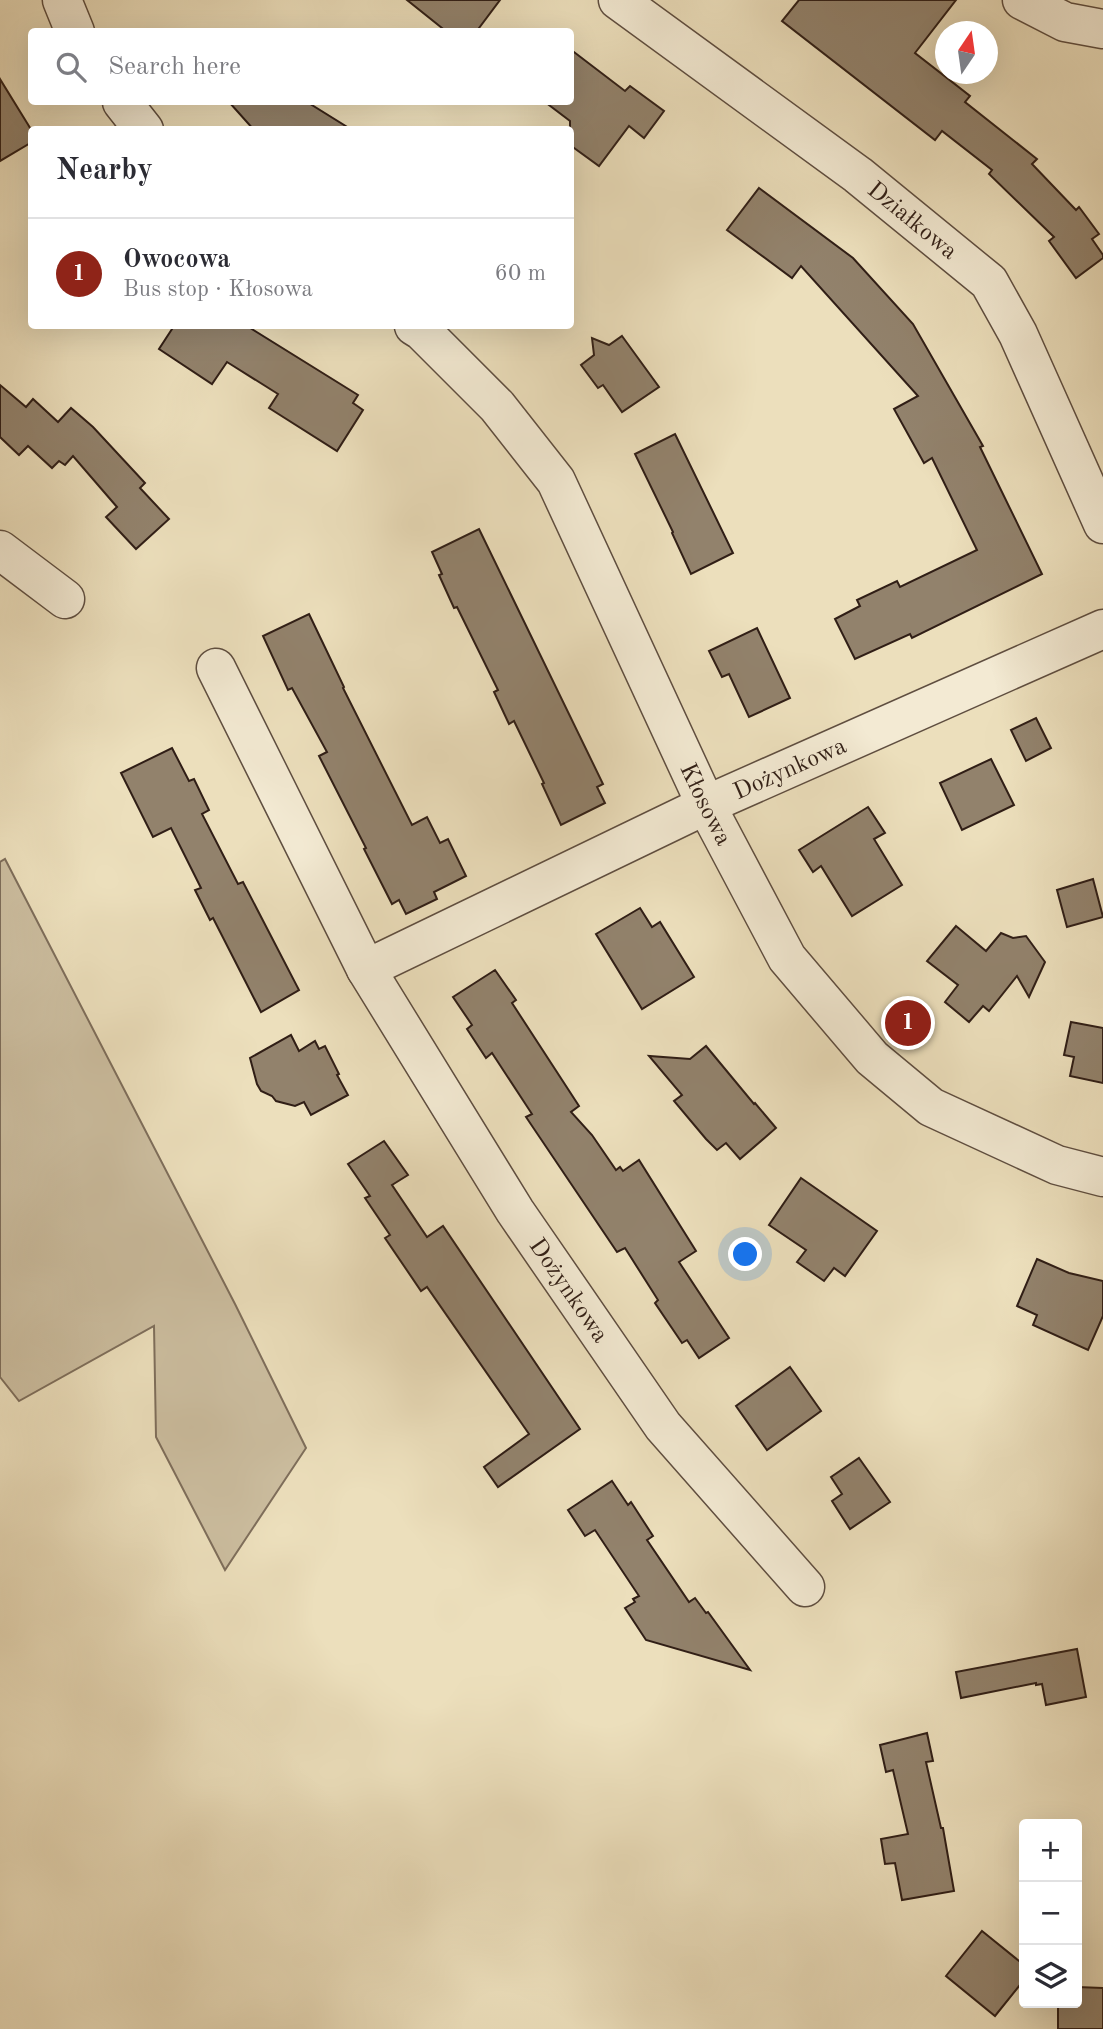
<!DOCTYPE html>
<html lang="en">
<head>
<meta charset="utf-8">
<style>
	:root { --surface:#fff; --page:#f7f7f7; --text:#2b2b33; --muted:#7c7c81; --line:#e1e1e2; --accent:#8f2418 }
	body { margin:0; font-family:"Old Standard TT",serif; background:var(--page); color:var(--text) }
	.controls { position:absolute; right:21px; bottom:21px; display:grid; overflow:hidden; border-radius:7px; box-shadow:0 7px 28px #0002 }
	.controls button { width:63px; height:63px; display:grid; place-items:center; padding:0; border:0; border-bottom:2px solid var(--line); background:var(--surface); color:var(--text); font:35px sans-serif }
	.compass { position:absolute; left:935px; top:21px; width:63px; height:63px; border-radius:50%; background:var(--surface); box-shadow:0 7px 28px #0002; rotate:13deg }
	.you { position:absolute; left:746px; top:1255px; width:24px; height:24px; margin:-18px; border:5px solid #fff; border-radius:50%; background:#1a73e8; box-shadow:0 0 0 10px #1a73e833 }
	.badge { display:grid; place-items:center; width:46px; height:46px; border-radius:50%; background:var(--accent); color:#fff; font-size:23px; font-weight:700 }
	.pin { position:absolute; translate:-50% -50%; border:4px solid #fff; box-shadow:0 2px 7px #0006 }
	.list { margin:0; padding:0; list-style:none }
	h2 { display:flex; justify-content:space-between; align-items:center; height:91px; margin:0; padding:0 28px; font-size:30px }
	h2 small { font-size:23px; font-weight:400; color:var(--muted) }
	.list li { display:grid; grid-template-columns:46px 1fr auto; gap:21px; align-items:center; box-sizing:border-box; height:112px; padding:0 28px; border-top:2px solid var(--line) }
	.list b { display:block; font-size:26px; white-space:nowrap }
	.list p { margin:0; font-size:23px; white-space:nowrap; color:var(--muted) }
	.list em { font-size:23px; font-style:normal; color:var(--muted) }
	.icon { flex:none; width:38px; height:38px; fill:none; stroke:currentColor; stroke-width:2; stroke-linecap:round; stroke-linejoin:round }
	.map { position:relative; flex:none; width:1103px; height:2029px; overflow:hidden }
	.search { position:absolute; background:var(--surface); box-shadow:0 7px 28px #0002; left:28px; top:28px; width:546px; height:77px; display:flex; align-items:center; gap:18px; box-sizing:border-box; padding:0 24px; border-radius:7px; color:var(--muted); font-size:26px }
	.panel { position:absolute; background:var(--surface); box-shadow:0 7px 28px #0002; left:28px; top:126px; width:546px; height:203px; border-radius:7px }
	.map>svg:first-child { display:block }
	.green { fill:#ccbea0; stroke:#7e6e5b; stroke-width:2 }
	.building { fill:#92826c; stroke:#301e16; stroke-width:2 }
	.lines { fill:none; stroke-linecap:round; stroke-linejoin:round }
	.minor-casing { stroke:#5f4e40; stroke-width:41 }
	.minor { stroke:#f3ead3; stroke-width:38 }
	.labels { text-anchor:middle; stroke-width:5; stroke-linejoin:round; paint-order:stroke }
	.street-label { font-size:24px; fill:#301e16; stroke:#f3ead3 }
</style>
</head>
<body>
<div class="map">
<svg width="1103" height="2029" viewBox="0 0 1103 2029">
	<rect width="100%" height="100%" fill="#ecdfbc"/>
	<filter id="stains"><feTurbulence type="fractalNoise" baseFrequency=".00286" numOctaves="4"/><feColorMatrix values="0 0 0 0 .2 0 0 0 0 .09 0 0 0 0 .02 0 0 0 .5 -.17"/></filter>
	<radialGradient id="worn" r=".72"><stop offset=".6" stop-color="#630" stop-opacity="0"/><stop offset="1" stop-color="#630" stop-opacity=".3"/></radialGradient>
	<path class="green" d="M5,859l230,445 71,144 -81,122 -69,-133 -2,-111 -135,75 -19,-24v-515z"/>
	<g class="building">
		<path d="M407,0h93l-24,32h-29z"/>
		<path d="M799,0h157l-41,53 55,43 -5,6 72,57 -5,5 44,46 3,-3 20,27 -7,5 11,16v3l-27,20 -27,-37 5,-4 -65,-63 3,-4 -50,-39 -7,9 -153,-119z"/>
		<path d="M570,49l55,42 5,-5 34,25 -20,27 -15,-12 -30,40 -29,-21v-24l-25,-19h25z"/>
		<path d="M0,79l32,52v11l-32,19z"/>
		<path d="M229,102h78l45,28h-98z"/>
		<path d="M759,188l94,70 60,66 70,122 -3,1 62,127 -130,64 -2,-4 -55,25 -20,-40 25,-13 -3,-6 40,-19 3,6 77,-37 -45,-92 -8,5 -30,-54 24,-13 -117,-130 -9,12 -65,-48z"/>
		<path d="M174,326h73l111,69 -5,8 10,7 -26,41 -68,-43 9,-14 -51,-32 -15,22 -53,-35z"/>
		<path d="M622,336l37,51 -37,25 -19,-27 -5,3 -17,-23 13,-10 -2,-17 17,7z"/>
		<path d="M0,385l26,22 7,-8 25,23 13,-14 22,19 52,56 -5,5 29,31 -33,30 -30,-32 11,-10 -44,-51 -8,9 -6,-4 -7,7 -24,-22 -9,9 -19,-18z"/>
		<path d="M675,434l58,119 -42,21 -19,-41 1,-1 -38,-78z"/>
		<path d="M479,529l124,255 -6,3 8,16 -44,22 -19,-41 2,-1 -30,-62 -5,3 -15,-32 4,-2 -41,-83 -3,1 -15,-33 3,-1 -10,-22z"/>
		<path d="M309,614l35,73 -1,1 69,137 15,-8 13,26 8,-4 18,37 -32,16 3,7 -31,15 -7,-14 -7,4 -28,-55 2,-1 -47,-92 8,-4 -35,-64 -4,2 -25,-54z"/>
		<path d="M757,628l33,70 -41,19 -20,-43 -7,3 -13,-26z"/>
		<path d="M1036,718l15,30 -25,13 -15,-31z"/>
		<path d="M172,748l17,33 5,-2 15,31 -7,4 36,70 5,-2 56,108 -38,22 -48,-94 -3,2 -15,-30 6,-2 -30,-60 -18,9 -32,-64z"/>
		<path d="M991,759l23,46 -52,25 -22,-47z"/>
		<path d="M868,807l17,26 -11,6 28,46 -50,31 -31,-50 -8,6 -14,-22z"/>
		<path d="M1093,879l10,38 -36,10 -10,-37z"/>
		<path d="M640,908l12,19 8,-5 34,55 -52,32 -46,-75z"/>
		<path d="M956,926l30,25 15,-18 12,5 13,-2 19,26 -16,35 -12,-21 -28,35 -6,-5 -14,16 -24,-20 13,-17 -31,-24z"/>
		<path d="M495,970l21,30 -4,3 67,103 -8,6 21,23 24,35 4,-3 3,4 16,-11 57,91 -17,11 50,76 -30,20 -12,-18 -5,3 -27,-40 3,-3 -33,-52 -8,4 -91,-135 6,-3 -40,-61 -6,5 -19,-29 5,-4 -19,-28z"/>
		<path d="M1071,1022l32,6v55l-33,-7 4,-19 -10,-2z"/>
		<path d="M291,1035l8,16 16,-10 4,8 6,-3 14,28 -2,1 11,20 -37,20 -7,-13 -9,4 -19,-5 -4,-5 -11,-5 -4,-7 -7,-26z"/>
		<path d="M706,1046l48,58 1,-1 21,25 -36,31 -14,-16 -9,7 -11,-11 -32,-38 8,-6 -33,-39 41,3z"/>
		<path d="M384,1141l24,34 -16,10 35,52 16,-11 137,203 -82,58 -14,-20 45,-33 -102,-147 -6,4 -36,-53 5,-3 -25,-37 5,-2 -22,-32z"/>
		<path d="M801,1178l76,53 -32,45 -11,-8 -10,13 -27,-19 9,-12 -37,-25z"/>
		<path d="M1037,1259l32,14 34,8v35l-15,34 -55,-25 4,-10 -20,-9z"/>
		<path d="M790,1367l31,44 -54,39 -31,-44z"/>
		<path d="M859,1458l31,44 -40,27 -18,-28 10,-7 -11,-17z"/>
		<path d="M612,1481l16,24 3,-3 22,34 -6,4 42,62 6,-4 11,15 2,-1 42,58 -104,-30 -21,-32 10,-6 -2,-3 6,-3 -44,-66 -10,6 -17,-26z"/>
		<path d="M1077,1649l9,48 -40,8 -4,-21 -6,1v-2l-75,15 -5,-26z"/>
		<path d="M927,1733l6,28 -7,1 15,66h2l11,63 -52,9 -7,-37 -10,1 -4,-25 27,-5 -15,-64 -7,2 -6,-27z"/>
		<path d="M982,1931l42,34v15l-29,36 -49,-40z"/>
		<path d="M1077,1987l26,1v41h-45v-26h19z"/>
	</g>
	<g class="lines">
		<g class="minor-casing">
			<g id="minor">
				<path d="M62,0l13,32"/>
				<path id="s1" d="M618,0l240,175 131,107 29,52 85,190"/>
				<path d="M1022,0l43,22 38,7"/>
				<path d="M122,102l22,28"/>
				<path id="s2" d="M414,326l8,5 75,75 59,75 150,324 81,153 85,100 59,49 126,58 46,12"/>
				<path d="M0,550l65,49"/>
				<path id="s3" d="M216,668l150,301 340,-164 397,-176"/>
				<path id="s4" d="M366,969l149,242 148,215 142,161"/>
			</g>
		</g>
		<use href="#minor" class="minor"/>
	</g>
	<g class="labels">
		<g class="street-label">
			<text dy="8" stroke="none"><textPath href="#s1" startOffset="368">Działkowa</textPath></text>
			<text dy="8" stroke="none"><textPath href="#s3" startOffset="805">Dożynkowa</textPath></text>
			<text dy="8" stroke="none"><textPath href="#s2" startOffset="567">Kłosowa</textPath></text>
			<text dy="8" stroke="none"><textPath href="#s4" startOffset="380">Dożynkowa</textPath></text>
		</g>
	</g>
	<rect width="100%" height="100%" filter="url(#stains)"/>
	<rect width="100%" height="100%" fill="url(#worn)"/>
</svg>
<div class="controls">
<button>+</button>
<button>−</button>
<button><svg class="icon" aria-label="layers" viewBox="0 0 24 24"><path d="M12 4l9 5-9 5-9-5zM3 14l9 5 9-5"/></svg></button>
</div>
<svg class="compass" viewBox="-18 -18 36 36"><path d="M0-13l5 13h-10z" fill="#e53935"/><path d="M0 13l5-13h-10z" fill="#7c7c81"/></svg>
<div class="you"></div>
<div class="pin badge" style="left:908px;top:1023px">1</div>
<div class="search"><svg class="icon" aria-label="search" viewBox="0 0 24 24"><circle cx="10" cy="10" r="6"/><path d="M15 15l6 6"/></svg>Search here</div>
<section class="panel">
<h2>Nearby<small></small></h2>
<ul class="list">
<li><span class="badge">1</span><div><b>Owocowa</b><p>Bus stop · Kłosowa</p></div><em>60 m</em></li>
</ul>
</section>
</div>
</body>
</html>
